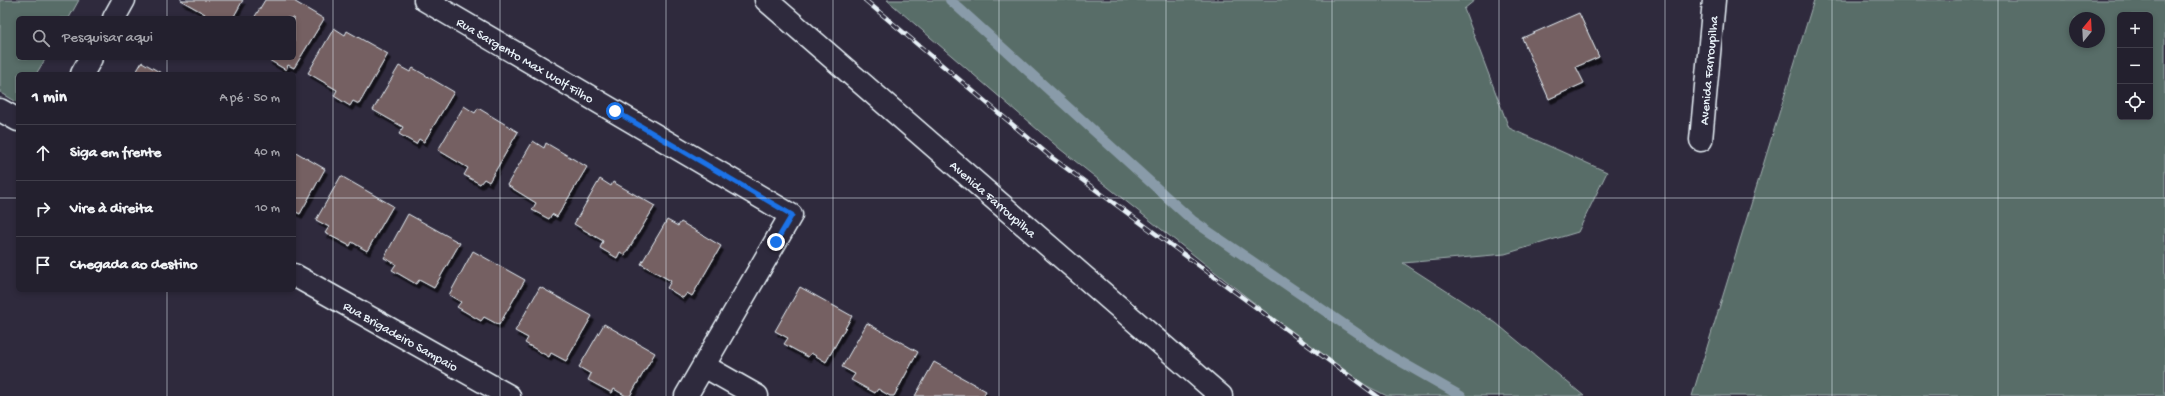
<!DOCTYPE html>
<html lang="pt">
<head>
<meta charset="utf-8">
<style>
	:root { --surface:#23202e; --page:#2f2d3a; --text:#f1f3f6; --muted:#a3a3aa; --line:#403e4a }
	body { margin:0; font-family:"Gochi Hand",sans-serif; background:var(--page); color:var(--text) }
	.controls { position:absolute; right:12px; top:12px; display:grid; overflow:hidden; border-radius:6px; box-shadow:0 2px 6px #0003 }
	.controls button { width:36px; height:36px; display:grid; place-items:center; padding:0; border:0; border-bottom:1px solid var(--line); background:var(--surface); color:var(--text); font:20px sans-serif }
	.compass { position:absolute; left:2069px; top:12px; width:36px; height:36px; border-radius:50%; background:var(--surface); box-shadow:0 2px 6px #0003; rotate:18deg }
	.stop { position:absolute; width:12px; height:12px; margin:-9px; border:3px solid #1a73e8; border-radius:50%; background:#fff }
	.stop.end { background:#1a73e8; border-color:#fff; box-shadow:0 1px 4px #0008 }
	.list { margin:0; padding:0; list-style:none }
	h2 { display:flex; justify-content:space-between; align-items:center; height:52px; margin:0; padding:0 16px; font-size:17px }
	h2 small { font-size:13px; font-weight:400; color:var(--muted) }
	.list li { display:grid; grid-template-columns:26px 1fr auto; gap:12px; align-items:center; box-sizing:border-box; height:56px; padding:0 16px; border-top:1px solid var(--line) }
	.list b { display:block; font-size:15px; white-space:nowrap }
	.list em { font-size:13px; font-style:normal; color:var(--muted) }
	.icon { flex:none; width:22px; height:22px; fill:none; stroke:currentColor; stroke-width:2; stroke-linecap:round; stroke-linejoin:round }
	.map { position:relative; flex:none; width:2165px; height:396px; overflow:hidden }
	.search { position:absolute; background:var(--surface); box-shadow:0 2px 6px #0003; left:16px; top:16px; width:280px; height:44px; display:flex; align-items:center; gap:10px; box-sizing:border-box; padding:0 14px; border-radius:6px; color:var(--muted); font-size:15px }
	.panel { position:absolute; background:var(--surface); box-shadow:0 2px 6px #0003; left:16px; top:72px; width:280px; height:220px; border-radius:6px }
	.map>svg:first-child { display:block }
	.green { fill:#596d67; stroke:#a0afb0; fill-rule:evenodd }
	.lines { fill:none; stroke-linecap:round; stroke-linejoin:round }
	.stream { stroke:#899ba9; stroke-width:10 }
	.building { fill:#756162; stroke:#e8f1f8; filter:url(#shadow) }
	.street-casing { stroke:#e8f1f8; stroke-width:25 }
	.street { stroke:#2f2a3d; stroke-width:22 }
	.rail-casing { stroke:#e8f1f8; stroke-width:4.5 }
	.rail { stroke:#2f2a3d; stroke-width:3; stroke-dasharray:9; stroke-linecap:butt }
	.route { stroke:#1a73e8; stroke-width:5 }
	.grid { fill:none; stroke:#e8f1f8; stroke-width:1; stroke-opacity:0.55 }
	.labels { text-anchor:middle; stroke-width:3; stroke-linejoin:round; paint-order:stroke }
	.street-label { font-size:13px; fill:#e8f1f8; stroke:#2f2a3d }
</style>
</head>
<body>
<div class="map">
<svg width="2165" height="396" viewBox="0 0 2165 396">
	<defs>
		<filter id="shadow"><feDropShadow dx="2.5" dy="4.5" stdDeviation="0" flood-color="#0009"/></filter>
	</defs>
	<rect width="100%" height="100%" fill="#2f2a3d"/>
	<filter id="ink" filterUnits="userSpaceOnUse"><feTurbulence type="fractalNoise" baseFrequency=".025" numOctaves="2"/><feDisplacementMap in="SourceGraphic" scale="8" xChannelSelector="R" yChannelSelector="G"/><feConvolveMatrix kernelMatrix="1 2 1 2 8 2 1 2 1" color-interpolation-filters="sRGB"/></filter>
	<g filter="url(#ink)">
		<g class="green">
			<path d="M0,0h79l-10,18h-51v40h28l-10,16h-18v29l-18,-11z"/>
			<path d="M887,0h588l-11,9 45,119 98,44 -29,60 -73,22 -102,9 93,60 88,73h-197l-42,-21 -285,-226z"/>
			<path d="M1814,0h351v396h-473zM2120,15h30v102h-30zM2075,18h24v24h-24z"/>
		</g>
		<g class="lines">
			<path class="stream" d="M950,0l242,220 197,135 72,41"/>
		</g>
		<g class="building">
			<path d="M180,0h63l-10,18h-30l2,-4z"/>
			<path d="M265,0h27l32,19 -30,49 -6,-3 -2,5 -17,-10 1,-2h24v-40h-40z"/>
			<path d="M1579,13l20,44 -23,10 8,16 -35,16 -27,-61z"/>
			<path d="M334,28l11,7 2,-4 41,23 -29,50 -6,-3 -3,5 -16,-10 3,-6 -29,-17z"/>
			<path d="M142,62l21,12h-28z"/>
			<path d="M399,66l11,6 3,-4 41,24 -30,50 -5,-3 -3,5 -17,-10 4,-7 -30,-17z"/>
			<path d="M464,106l11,7 3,-5 40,24 -29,50 -5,-3 -4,5 -16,-9 4,-7 -30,-18z"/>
			<path d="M533,141l11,7 2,-5 41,24 -30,50 -5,-3 -3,5 -17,-9 4,-7 -29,-18z"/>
			<path d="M294,151l31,18 -25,45 -6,-3z"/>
			<path d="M341,176l52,30 -26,45 -15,-9 -2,4 -25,-13 4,-6 -13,-7z"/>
			<path d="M600,179l11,7 2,-4 42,24 -30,49 -5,-3 -3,6 -17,-10 3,-7 -29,-17z"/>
			<path d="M408,214l52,29 -26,45 -15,-8 -3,4 -24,-14 4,-6 -12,-6z"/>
			<path d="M667,220l11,6 3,-4 40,24 -29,50 -5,-3 -4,5 -16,-10 4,-7 -30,-17z"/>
			<path d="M473,251l52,29 -26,45 -15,-8 -3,4 -24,-14 4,-5 -12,-7z"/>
			<path d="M540,287l52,29 -26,45 -15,-8 -2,4 -24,-14 3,-5 -13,-7z"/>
			<path d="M800,287l52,29 -26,46 -15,-9 -3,4 -24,-13 4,-6 -13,-7z"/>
			<path d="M867,323l51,29 -24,44h-4l-12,-7 -3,4 -24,-13 4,-6 -13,-7z"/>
			<path d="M604,324l51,29 -25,43h-4l-12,-7 -2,4 -24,-13 3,-6 -12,-7z"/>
			<path d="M934,362l52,29 -3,5h-68z"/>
		</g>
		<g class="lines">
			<g class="street-casing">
				<g id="street">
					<path id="s1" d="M425,0l366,215 -105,181"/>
					<path id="s2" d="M766,0l455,396"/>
					<path d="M114,18l10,-18"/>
					<path d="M82,74l9,-16"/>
					<path d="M0,110l18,10"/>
					<path id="s3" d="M1701,140l13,-140"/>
					<path id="s4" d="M294,275l215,121"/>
					<path d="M704,366l53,30"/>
				</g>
			</g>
			<use href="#street" class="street"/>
			<g class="rail-casing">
				<path id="rail" d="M865,0l186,157 326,239"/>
			</g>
			<use href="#rail" class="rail"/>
		</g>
	</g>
	<g class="lines" filter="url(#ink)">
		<path class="route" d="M615,111l177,104 -16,27"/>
	</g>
	<path class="grid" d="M167,0v18M333,0v396M500,0v396M666,0v396M833,0v396M999,0v396M1166,0v396M1332,0v396M1499,0v396M1665,0v396M1832,0v396M1998,0v396M167,58v16M0,198h18M294,198h1871M167,290v106"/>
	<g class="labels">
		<g class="street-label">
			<text dy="5" stroke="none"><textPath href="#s1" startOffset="117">Rua Sargento Max Wolf Filho</textPath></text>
			<text dy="5" stroke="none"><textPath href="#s3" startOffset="70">Avenida Farroupilha</textPath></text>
			<text dy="5" stroke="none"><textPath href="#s2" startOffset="302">Avenida Farroupilha</textPath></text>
			<text dy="5" stroke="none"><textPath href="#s4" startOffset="123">Rua Brigadeiro Sampaio</textPath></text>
		</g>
	</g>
</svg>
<div class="controls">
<button>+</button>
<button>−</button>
<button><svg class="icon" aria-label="locate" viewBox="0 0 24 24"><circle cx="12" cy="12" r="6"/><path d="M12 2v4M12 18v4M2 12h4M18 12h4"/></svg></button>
</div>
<svg class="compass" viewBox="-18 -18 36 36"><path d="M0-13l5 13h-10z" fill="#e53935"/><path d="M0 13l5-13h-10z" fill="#a3a3aa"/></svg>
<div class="stop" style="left:615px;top:111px"></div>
<div class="stop end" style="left:776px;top:242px"></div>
<div class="search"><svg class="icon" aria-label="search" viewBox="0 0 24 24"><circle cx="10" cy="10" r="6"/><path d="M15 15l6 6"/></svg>Pesquisar aqui</div>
<section class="panel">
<h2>1 min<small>A pé · 50 m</small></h2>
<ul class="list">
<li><svg class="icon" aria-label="ahead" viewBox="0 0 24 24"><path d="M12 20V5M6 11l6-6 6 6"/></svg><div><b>Siga em frente</b></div><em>40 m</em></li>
<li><svg class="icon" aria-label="right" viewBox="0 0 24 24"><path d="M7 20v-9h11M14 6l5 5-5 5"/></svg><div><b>Vire à direita</b></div><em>10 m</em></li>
<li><svg class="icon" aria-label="arrive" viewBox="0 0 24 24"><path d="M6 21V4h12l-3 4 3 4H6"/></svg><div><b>Chegada ao destino</b></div></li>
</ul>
</section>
</div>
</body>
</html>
